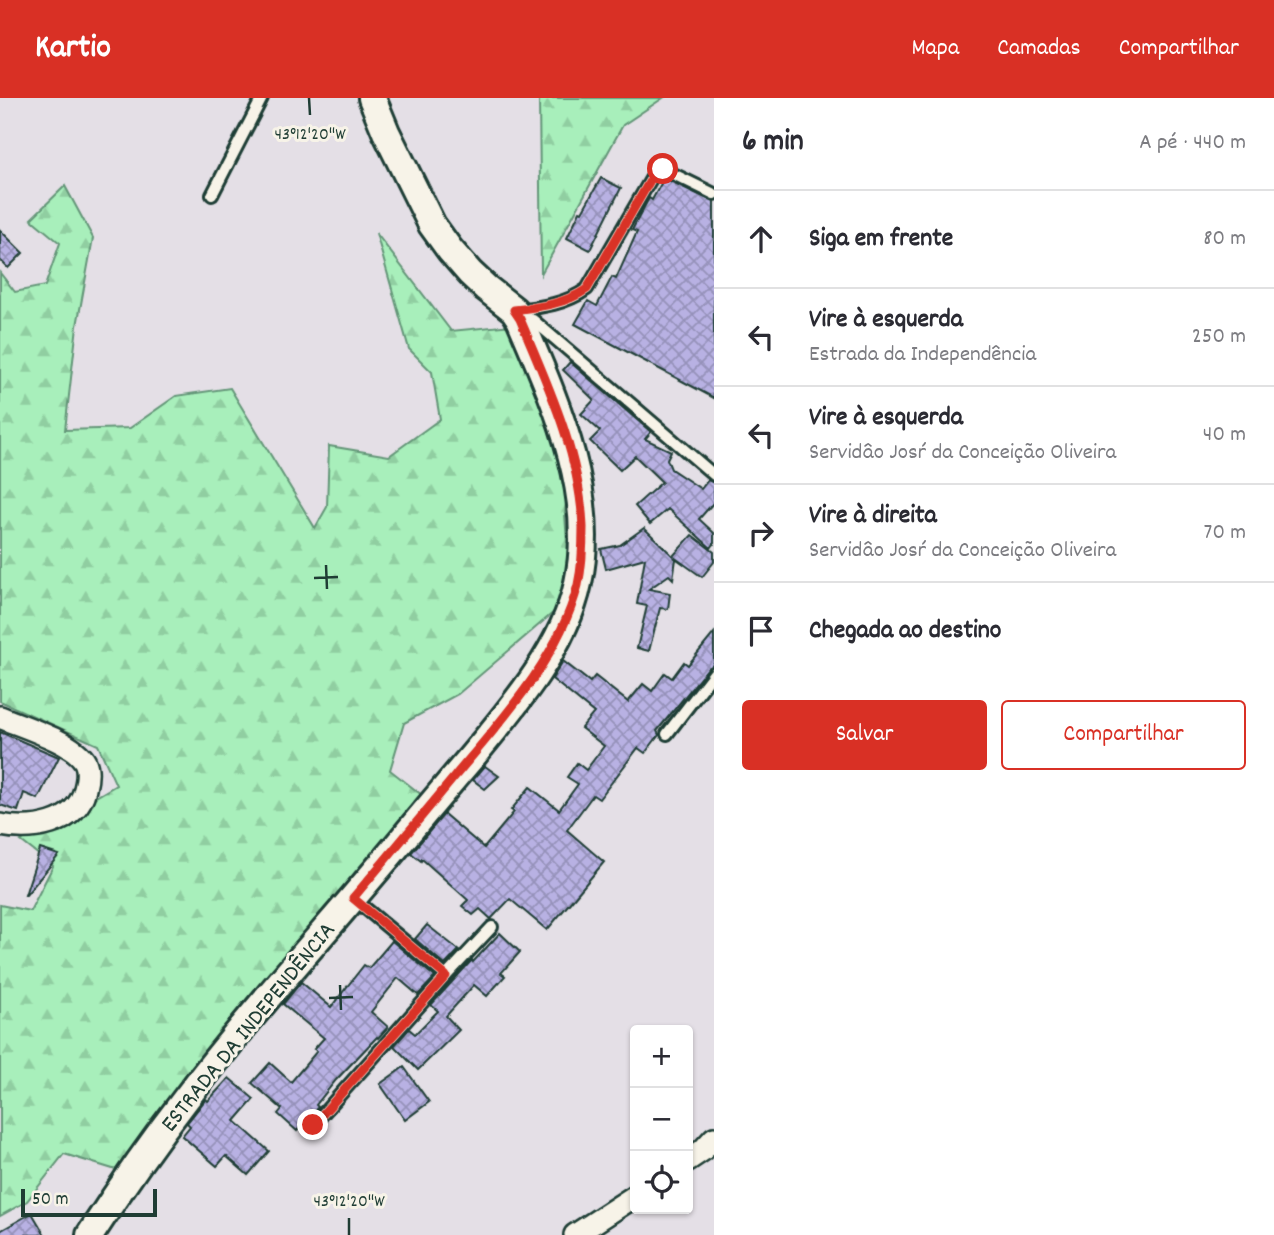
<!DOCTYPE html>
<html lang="pt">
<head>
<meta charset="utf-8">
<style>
	:root { --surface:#fff; --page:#f7f7f7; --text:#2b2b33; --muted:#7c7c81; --line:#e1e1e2; --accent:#d93025 }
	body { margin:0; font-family:Dekko,sans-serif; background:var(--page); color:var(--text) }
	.controls { position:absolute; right:21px; bottom:21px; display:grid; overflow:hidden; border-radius:7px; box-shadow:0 2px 5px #0004 }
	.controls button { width:63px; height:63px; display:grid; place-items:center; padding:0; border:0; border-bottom:2px solid var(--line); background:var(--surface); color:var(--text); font:35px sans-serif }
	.scale { position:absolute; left:21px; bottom:18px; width:136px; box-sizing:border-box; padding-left:7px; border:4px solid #1f3d34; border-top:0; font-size:19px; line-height:24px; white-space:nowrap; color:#1f3d34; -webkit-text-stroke:5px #f7f3e8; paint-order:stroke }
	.stop { position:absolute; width:21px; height:21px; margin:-16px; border:5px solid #d93025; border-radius:50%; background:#fff }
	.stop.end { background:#d93025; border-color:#fff; box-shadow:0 2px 7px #0008 }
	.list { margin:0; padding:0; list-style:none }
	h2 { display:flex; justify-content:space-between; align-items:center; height:91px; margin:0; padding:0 28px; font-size:30px }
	h2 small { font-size:23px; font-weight:400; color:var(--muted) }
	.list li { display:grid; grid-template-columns:46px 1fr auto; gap:21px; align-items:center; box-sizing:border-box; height:98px; padding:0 28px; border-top:2px solid var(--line) }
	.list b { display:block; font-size:26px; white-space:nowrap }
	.list p { margin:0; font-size:23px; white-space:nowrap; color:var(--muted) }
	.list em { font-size:23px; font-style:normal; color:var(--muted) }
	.actions { display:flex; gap:14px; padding:21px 28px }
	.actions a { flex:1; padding:16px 0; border:2px solid var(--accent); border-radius:7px; text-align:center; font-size:24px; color:var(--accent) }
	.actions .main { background:var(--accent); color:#fff }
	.icon { flex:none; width:38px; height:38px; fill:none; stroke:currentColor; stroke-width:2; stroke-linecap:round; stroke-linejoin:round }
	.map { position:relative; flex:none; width:714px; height:1137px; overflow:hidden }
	header { display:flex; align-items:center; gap:42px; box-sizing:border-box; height:98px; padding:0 35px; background:var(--accent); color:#fff }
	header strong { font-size:33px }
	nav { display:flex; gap:38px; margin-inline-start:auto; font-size:24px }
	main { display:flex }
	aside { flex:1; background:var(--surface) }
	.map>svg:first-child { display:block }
	.forest { fill:url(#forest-firs); stroke:#649678; stroke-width:2 }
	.building { fill:url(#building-cross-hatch); stroke:#1f3d34; stroke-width:2 }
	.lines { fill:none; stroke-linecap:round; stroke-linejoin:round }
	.service-casing { stroke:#1f3d34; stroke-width:16 }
	.minor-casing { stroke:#1f3d34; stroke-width:26 }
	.tertiary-casing { stroke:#1f3d34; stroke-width:32 }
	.service { stroke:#f7f3e8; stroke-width:10 }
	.minor { stroke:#f7f3e8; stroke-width:21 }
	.tertiary { stroke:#f7f3e8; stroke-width:26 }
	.route { stroke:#d93025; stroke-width:9 }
	.ticks { fill:none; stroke:#1f3d34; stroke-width:2.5 }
	.labels { text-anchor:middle; stroke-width:6; stroke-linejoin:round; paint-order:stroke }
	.street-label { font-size:24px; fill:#1f3d34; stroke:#f7f3e8 }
	.ticks-label { font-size:18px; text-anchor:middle; fill:#1f3d34; stroke:#f7f3e8; stroke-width:6; stroke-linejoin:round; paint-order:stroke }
</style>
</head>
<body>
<header>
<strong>Kartio</strong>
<nav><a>Mapa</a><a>Camadas</a><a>Compartilhar</a></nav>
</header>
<main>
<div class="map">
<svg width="714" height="1137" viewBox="0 0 714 1137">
	<defs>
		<pattern id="forest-firs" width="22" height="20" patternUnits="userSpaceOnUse" patternTransform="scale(1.75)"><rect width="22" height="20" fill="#a8efbb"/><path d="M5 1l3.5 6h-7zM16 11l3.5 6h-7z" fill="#90cea1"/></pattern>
		<pattern id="building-cross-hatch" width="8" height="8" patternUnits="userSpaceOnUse" patternTransform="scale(1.75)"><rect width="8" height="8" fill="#b8b1e3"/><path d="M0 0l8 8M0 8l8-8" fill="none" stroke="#9591b9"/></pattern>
	</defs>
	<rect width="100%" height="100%" fill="#e4dfe6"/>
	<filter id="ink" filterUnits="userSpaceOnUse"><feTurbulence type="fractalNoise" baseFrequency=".0143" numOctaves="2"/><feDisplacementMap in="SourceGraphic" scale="14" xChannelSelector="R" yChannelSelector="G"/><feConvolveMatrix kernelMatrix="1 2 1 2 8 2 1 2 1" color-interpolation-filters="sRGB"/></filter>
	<g filter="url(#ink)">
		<g class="forest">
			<path d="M539,0h124l-40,27 -82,149z"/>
			<path d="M65,88l28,52 -16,88 -12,104 65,-2 46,-32 54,-8 85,140 12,-21 2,-61 60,10 51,-37 -8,-47 -23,-23 -33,-116 75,98 61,-6 57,136 -4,53 2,28 7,1 -13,63 -103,88 -54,29 -14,47 42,33 -306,370 -62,-19 -37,47 -27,15v-311l30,6 23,-45 -32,-25 95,-56 -18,-40 -98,-44v-428l15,19 30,-6 15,-43 -29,-24z"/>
		</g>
		<g class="building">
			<path d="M601,80l20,10 -31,62 -23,-12 13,-27 2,1z"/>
			<path d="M664,80l50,24v196l-139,-74 13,-23 9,5 15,-29 4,2 21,-47 -5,-2 17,-32 3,2z"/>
			<path d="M0,132l23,23 -15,15 -8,-8z"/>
			<path d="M570,264l81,70 -6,7 26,12 -4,8 4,10 30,20 7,-9 6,3v19l-15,17 15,14v11l-3,4 -43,-39 -18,15 -15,-18 27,-24 -27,-26 -15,14 -30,-29 10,-10 -19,-17 13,-14 -31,-30z"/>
			<path d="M644,430l29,28 19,-21 22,17v10l-12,15 -28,-20 2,2 -3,20 -4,-4 -20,14 21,4 -2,16 -8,-1 -11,43 -12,-3 10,-42 -10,-2 8,-46 -39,11 -5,-20 19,-4z"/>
			<path d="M714,535v29l-2,4 -4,2 -51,63 2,4 -14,18 -7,-5 -39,51 -6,-4 -26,35 37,32 -57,68 -37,-31 -19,20 -11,-10 -7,6 -11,-9 6,-6 -46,-41 -1,2 -10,-8 33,-39 40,34 30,-36 -3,-2 19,-23 29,23 19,-26 -11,-7 10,-14 9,7 18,-24 -23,-18 13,-15 -42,-34 11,-18 27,21 5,-6 33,26 15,-18 9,7 13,-18 7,5 12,-16 4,3z"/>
			<path d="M0,634l59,25 -21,42 -14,-6 -6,18 -18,-6z"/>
			<path d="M485,668l14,10 -14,13 -12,-9z"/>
			<path d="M40,751l19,6 -33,40h-1z"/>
			<path d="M427,827l32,25 -14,15 -30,-26z"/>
			<path d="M500,835l20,19 -19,21 4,3 -18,20 -13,-11 -28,31 13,14 -41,40 -24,-24 15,-17 6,5 23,-23 -7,-6 41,-45 1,2z"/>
			<path d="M392,843l43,36 -17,18 -20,-17 -27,34 17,15 -10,11 -1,-1 -41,43 -20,25 2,2 -21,24 -19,-17 4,-5 -30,-26 18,-20 21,19 26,-31 -3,-2 10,-11 -41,-34 18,-22 30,25 33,-42 5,3z"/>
			<path d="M404,969l25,35 -24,18 -25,-36z"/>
			<path d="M229,980l25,21 -19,22 34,30 -21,24 -22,-19 -9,10 -35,-30 8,-10 -3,-3 19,-24 2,2z"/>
			<path d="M32,1115l13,22h-45v-4z"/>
		</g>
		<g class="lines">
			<g class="service-casing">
				<g id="service">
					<path d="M212,97l50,-97"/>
					<path d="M517,212c25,-3 49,-6 70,-21l68,-117 8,-3 51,25"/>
					<path d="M525,222h8l181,155"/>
					<path d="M667,636l47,-61"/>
					<path d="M446,878l46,-49"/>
					<path d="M313,1027l133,-149 -93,-78"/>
				</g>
			</g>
			<g class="minor-casing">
				<g id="minor">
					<path d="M0,619c21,9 74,25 85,45 4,8 2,19 0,27 -9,37 -54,42 -85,36"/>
					<path d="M688,1062l15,-10 11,-12"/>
					<path d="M575,1137l60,-39"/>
				</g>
			</g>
			<g class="tertiary-casing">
				<path id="tertiary" d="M90,1137c31,-48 63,-94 98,-139 65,-86 139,-166 208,-249 24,-29 49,-59 74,-88 41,-49 95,-112 108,-176 20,-90 -24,-184 -58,-264l-6,-9 -28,-22 -16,-15 -20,-23 -18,-25 -46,-93 -14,-34"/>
			</g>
			<use href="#service" class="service"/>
			<use href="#minor" class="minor"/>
			<use href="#tertiary" class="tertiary"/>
		</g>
	</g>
	<g class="lines" filter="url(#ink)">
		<path class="route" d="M313,1027l133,-149 -93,-78c34,-40 68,-81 102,-122 47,-56 104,-118 123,-191 4,-18 5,-39 5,-58 -3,-73 -35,-142 -63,-208l-6,-9c26,-3 51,-6 73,-21l68,-117 8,-3"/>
	</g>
	<path class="ticks" d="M309,0l1,17M326,467l1,24M314,480l24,-1M340,887l1,25M329,900l24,-1M349,1120v17"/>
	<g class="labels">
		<g class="street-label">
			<text transform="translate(247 928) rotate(-51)" y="8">ESTRADA DA INDEPENDÊNCIA</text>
		</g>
	</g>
	<g class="ticks-label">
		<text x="310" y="41">43°12'20"W</text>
		<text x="349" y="1108">43°12'20"W</text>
	</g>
</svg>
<div class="controls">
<button>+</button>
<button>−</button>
<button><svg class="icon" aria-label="locate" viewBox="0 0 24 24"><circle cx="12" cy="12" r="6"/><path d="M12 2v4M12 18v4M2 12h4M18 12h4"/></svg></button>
</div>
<div class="scale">50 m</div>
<div class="stop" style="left:663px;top:71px"></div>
<div class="stop end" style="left:313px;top:1027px"></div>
</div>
<aside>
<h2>6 min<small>A pé · 440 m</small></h2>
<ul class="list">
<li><svg class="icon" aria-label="ahead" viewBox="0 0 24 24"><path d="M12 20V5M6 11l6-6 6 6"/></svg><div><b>Siga em frente</b></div><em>80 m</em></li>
<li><svg class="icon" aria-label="left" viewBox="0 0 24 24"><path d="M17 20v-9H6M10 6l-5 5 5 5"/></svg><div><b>Vire à esquerda</b><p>Estrada da Independência</p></div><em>250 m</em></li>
<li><svg class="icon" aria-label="left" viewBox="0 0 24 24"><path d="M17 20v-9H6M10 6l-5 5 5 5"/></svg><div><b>Vire à esquerda</b><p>Servidâo Josŕ da Conceição Oliveira</p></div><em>40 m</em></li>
<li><svg class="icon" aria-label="right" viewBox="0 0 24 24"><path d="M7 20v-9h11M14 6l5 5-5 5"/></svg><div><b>Vire à direita</b><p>Servidâo Josŕ da Conceição Oliveira</p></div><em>70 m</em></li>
<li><svg class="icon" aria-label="arrive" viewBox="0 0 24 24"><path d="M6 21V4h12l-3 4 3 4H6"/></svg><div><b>Chegada ao destino</b></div></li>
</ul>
<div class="actions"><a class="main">Salvar</a><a>Compartilhar</a></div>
</aside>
</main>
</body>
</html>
